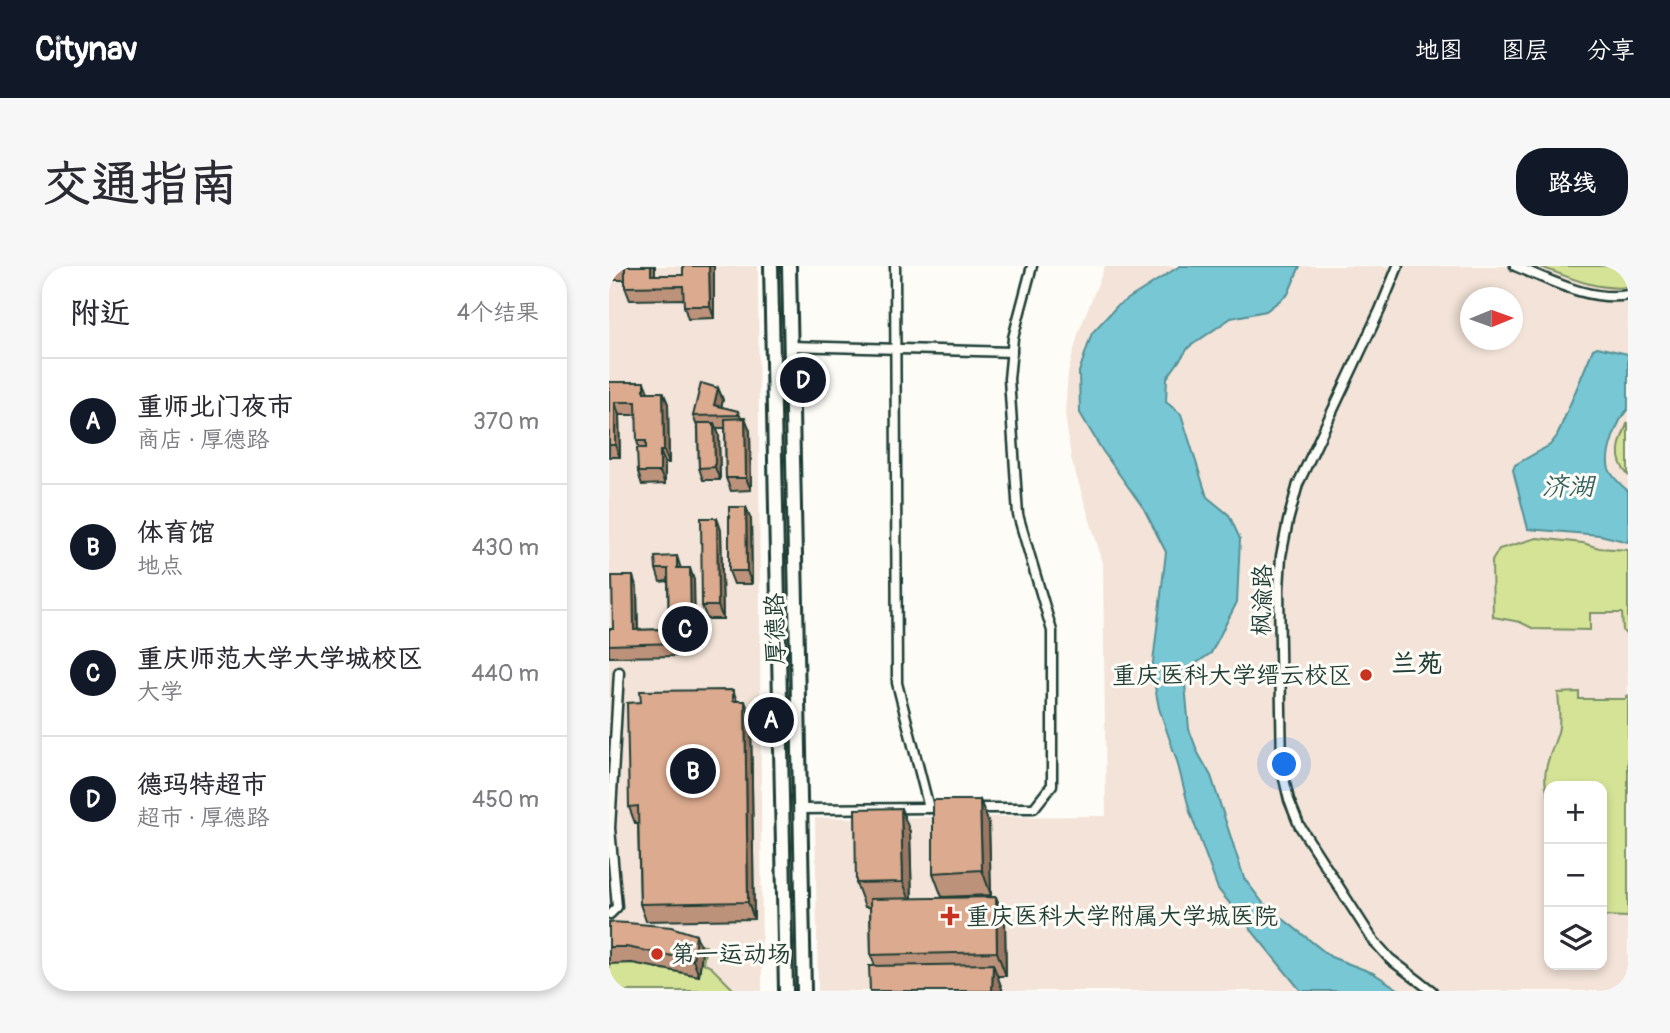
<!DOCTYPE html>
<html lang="zh">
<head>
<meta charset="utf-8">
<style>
	:root { --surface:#fff; --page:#f7f7f7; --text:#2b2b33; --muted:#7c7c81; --line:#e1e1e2; --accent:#111827 }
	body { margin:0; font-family:Pangolin,"LXGW WenKai TC",sans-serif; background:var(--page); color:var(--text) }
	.controls { position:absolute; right:21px; bottom:21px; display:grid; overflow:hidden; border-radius:14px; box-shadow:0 4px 10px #0003 }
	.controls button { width:63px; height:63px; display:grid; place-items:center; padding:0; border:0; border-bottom:2px solid var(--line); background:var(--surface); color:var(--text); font:35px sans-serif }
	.compass { position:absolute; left:851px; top:21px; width:63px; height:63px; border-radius:50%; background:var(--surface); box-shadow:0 4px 10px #0003; rotate:89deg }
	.you { position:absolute; left:676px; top:499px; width:24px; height:24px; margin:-18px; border:5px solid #fff; border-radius:50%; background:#1a73e8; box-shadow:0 0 0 10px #1a73e833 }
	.badge { display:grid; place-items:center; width:46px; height:46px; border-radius:50%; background:var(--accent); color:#fff; font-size:23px; font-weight:700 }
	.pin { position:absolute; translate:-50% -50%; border:4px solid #fff; box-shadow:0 2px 7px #0006 }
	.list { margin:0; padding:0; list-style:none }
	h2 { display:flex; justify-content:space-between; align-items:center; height:91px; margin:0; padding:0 28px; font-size:30px }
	h2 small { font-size:23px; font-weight:400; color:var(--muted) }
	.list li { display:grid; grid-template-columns:46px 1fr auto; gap:21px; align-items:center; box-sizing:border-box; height:126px; padding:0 28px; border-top:2px solid var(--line) }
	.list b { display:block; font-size:26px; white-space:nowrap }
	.list p { margin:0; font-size:23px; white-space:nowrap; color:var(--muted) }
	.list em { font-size:23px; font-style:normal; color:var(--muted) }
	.icon { flex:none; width:38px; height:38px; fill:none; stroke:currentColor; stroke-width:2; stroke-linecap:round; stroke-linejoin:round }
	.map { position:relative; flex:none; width:1019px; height:725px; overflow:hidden; border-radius:28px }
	header { display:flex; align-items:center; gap:42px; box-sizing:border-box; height:98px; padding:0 35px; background:var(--accent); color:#fff }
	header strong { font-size:33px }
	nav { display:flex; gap:38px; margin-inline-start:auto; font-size:24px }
	.intro { display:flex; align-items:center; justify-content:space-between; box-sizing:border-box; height:168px; padding:0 42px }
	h1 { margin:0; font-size:49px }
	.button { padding:18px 32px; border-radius:28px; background:var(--accent); color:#fff; font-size:24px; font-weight:700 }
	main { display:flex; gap:42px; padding:0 42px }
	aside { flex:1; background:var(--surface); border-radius:28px; box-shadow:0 4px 10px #0003 }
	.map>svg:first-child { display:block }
	.built { fill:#f3e3d8; fill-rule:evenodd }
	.green { fill:#d5e397; stroke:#7a9066; stroke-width:2 }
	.water { fill:#78c7d5; stroke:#549095; stroke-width:2 }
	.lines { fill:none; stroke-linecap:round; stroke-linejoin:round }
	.street-casing { stroke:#1f3d34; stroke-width:13 }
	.secondary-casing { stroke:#1f3d34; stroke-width:18 }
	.street { stroke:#fdfcf7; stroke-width:8 }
	.secondary { stroke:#fdfcf7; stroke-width:12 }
	.wall { fill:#bd927a; stroke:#1f3d34; stroke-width:2 }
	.shaded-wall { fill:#9a7763; stroke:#1f3d34; stroke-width:2 }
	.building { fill:#dcaa8e; stroke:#1f3d34; stroke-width:2 }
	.poi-dot { fill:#c8321e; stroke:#fdfcf7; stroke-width:2.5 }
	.labels { text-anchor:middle; stroke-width:6; stroke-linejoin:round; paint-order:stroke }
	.street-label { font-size:24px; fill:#1f3d34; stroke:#fdfcf7 }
	.poi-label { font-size:24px; fill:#1f3d34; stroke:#fdfcf7; text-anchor:start }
	.water-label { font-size:26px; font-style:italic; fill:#35605c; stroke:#fdfcf7 }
	.neighbourhood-label { font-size:26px; font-weight:bold; fill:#1f3d34; stroke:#fdfcf7 }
</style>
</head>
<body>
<header>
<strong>Citynav</strong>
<nav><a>地图</a><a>图层</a><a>分享</a></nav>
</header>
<div class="intro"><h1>交通指南</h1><a class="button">路线</a></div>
<main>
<aside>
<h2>附近<small>4个结果</small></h2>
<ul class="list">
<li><span class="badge">A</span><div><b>重师北门夜市</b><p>商店 · 厚德路</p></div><em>370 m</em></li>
<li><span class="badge">B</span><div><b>体育馆</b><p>地点</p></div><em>430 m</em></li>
<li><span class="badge">C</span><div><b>重庆师范大学大学城校区</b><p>大学</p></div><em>440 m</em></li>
<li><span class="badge">D</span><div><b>德玛特超市</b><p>超市 · 厚德路</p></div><em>450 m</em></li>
</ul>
</aside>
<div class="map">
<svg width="1019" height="725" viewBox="0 0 1019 725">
	<rect width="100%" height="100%" fill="#fdfcf7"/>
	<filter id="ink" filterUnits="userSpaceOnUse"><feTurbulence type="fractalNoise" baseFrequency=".0143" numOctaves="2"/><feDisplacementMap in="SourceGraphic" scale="14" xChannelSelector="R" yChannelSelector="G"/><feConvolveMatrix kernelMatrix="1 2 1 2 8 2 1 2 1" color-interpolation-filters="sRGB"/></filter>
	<g filter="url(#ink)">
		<g class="built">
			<path d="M0,0h149l4,725h-153z"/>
			<path d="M496,0h523v725h-810l-3,-173 291,-2 -3,-253 -32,-105 -6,-45 3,-40 11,-42zM862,32h42v42h-42zM940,520h53v179h-53z"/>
		</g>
		<g class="green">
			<path d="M930,0h89v21c-31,4 -60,-10 -89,-21z"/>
			<path d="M1019,156v53c-16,-18 -8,-34 0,-53z"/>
			<path d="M928,272l46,5 16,5 29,2v86l-5,-5 -1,-18h-32v17l-56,-1 -14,-7 -27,-5 -1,-56 7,-12z"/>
			<path d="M970,426v7h46l3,-3v221l-26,-1v-130h-53v12c-10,-27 2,-42 9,-66 3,-12 1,-27 0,-39z"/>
			<path d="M0,665l97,15 -3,17 8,4 24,24h-126z"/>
		</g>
		<g class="water">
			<path d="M571,0h120l-12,28 -22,17 -35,7 -42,29 -22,31 -1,24 15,12 26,83 22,18 11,24 -3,63 -26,51 -23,16 -3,15 4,45 9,24 13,23 33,102 19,25 68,54 42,16 28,18h-100l-83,-102 -28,-77 -13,-51 -18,-53 -7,-37 14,-119 -22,-43 -42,-59 -22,-37 -1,-41 13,-39 25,-27z"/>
			<path d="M988,81l31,7v55c-10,10 -24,46 -19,60 3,8 12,16 19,22v51l-28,-7 -72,-6 -15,-59 2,-5 35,-20 7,-9 36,-87z"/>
		</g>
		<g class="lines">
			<g class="street-casing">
				<g id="street">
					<path d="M286,0l2,417 32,125h14"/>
					<path d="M789,0l-18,44 -82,174 -10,37 -7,35 -2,33 3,181 7,30 10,25 74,115 17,19 42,32"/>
					<path d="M906,0c35,14 75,36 113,29"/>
					<path d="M181,80l222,6"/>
					<path d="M365,542h60l18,-23v-154l-34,-116 -9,-136 4,-41 19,-72"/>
					<path d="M191,543l129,-1"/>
					<path d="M1,648l7,-7 -7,-79 9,-156"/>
				</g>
			</g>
			<g class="secondary-casing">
				<g id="secondary">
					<path d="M162,0l15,725"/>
					<path d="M180,0l15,725"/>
				</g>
			</g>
			<use href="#street" class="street"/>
			<use href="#secondary" class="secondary"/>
		</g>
		<g class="wall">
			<path d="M0,0h46v9h28l31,-9v52l-26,1 -4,-13v-7l-54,1 -5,-13v-7h-16z"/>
			<path d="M0,116h35l4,10h15l5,12 1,59h-4v21l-23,1 -4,-13 1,-24 -2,-7v-26h-18l1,42h-11z"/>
			<path d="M109,122l5,12 -2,7 17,4 3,7h4l5,13 1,59 -20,1 -5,-13 -1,-50h-9l3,7 1,45h-17l-4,-12 -1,-39 -5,-13z"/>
			<path d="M142,253l1,65h-18l-5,-13z"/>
			<path d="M112,264l2,89h-16l-5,-13z"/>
			<path d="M72,302l13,12 1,65h-13v11l-73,1v-28h4l24,-40 1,41 31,-1 -1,-48 -8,1 -4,-13z"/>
			<path d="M128,435l14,17 3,201 -108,2 -6,-17 -2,-81h-3l-6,-16z"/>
			<path d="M371,534l9,24 2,71 -49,2 -9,-24z"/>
			<path d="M301,566l2,67 84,-2 9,24 1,55h-9l5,13 -127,-23 -4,-11 -1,-48h-5l-9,-24z"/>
			<path d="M0,656l87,13 6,16 -3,25 -67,-13 -23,1z"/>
		</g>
		<g class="shaded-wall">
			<path d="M42,0h4v22l-4,-13z"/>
			<path d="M100,0h5v52l-4,-12z"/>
			<path d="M109,122l5,12 -4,16 -5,-11z"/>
			<path d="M54,126l5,12 1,59 -5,-12z"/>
			<path d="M6,136l4,13 1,42 -5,-12z"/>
			<path d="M136,152l5,13 1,59 -5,-12z"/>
			<path d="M105,157l5,12 1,45 -5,-13z"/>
			<path d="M51,185l5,12v21l-5,-12z"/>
			<path d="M137,241l5,12 1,65 -5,-13z"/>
			<path d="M108,252l4,12 2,89 -5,-13z"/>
			<path d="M68,290l4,13 -4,-1z"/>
			<path d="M81,302l4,12 1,65 -4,-13z"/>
			<path d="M24,310l4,13 1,54 -4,-13z"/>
			<path d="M68,366l5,13v11l-5,-13z"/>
			<path d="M124,424l6,16 -6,-5z"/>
			<path d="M136,435l6,17 3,201 -6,-17z"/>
			<path d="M371,534l9,24 2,71 -9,-25z"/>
			<path d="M292,542l9,24 2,74 -9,-24z"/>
			<path d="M387,631l9,24 1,55 -9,-24z"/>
			<path d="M87,669l6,16 -3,25 -6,-16z"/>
			<path d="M384,698l9,25v2h-10z"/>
		</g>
		<g class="building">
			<path d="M0,0h42v9h32v-9h26l1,40h-26l-1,-20 -58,1v-20h-16z"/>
			<path d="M0,116h35v10h19l1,59h-4v21h-22l-1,-24h9v-7h-9l-1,-39h-21v43h-6z"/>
			<path d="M92,117l17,5 -4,17 24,6v4l-45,1z"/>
			<path d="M136,152l1,60h-20l-1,-59z"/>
			<path d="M89,157h16l1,44 -16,1z"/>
			<path d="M120,241h17l1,64h-18z"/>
			<path d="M92,252h16l1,88h-16z"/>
			<path d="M68,290v12h13l1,64h-14v11l-68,2v-16h4l-1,-53h21l1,54 35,-1 -1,-60h-12l-1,-12z"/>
			<path d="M124,424v11h12l3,201 -108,2 -2,-98 -9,1 -2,-104 14,-1 -1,-11z"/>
			<path d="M324,534h47l2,70 -49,3z"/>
			<path d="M292,542l2,74 -47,1 -1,-74z"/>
			<path d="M387,631l1,55 -126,3 -1,-56z"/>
			<path d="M0,656l19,1 43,4 25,8 -3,25 -67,-13h-17z"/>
			<path d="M384,698l-1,27h-122l-1,-25z"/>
		</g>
	</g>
	<g class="poi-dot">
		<circle cx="757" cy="409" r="7"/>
		<path d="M337.5 639.5h7v7h7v7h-7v7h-7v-7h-7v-7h7z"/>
		<circle cx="48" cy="688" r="7"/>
	</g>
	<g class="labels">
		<g class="street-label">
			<text transform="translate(653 334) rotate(-89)" y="8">枫渝路</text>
			<text transform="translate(166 363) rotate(-91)" y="8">厚德路</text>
		</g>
		<g class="poi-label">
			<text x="743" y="417" text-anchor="end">重庆医科大学缙云校区</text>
			<text x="357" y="658">重庆医科大学附属大学城医院</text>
			<text x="62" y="696">第一运动场</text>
		</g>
		<g class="water-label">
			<text x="959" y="229">济湖</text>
		</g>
		<g class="neighbourhood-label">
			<text x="808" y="406">兰苑</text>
		</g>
	</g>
</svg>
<div class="controls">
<button>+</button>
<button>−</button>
<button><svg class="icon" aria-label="layers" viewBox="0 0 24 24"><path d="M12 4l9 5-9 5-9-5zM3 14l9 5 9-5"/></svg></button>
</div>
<svg class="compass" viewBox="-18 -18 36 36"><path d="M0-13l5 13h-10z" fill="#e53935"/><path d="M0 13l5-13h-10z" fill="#7c7c81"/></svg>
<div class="you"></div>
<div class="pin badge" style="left:162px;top:454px">A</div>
<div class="pin badge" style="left:84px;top:505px">B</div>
<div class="pin badge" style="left:76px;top:363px">C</div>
<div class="pin badge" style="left:194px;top:114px">D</div>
</div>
</main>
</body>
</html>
